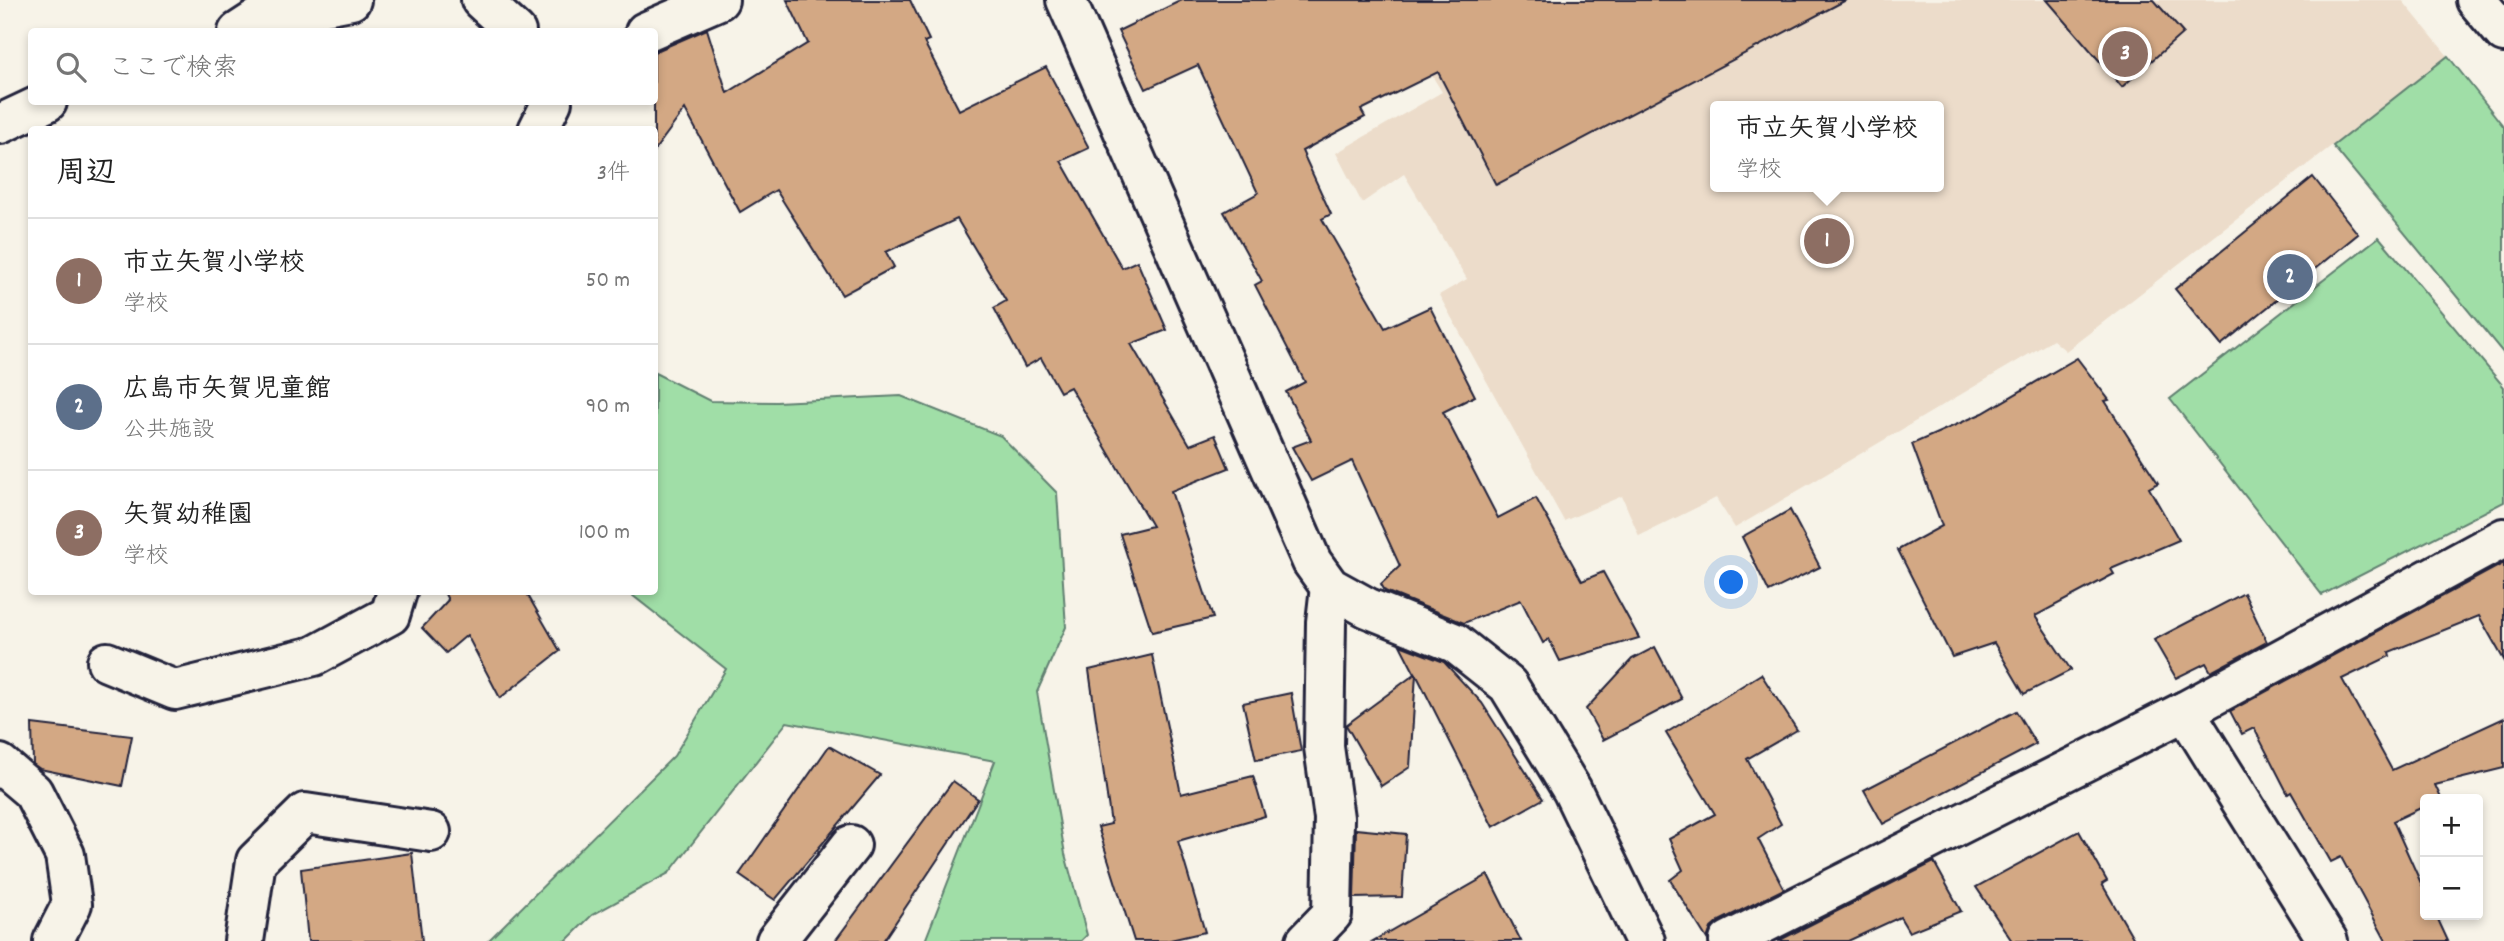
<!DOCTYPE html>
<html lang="ja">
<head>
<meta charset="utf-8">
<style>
	:root { --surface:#fff; --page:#f2f2f2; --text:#222; --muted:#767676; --line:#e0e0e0; --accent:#0b8043 }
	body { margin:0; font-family:Dekko,"Klee One",sans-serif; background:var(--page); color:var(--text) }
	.controls { position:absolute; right:21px; bottom:21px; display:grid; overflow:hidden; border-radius:7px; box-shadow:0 4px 10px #0003 }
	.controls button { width:63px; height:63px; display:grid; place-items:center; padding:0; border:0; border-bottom:2px solid var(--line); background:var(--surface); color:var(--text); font:35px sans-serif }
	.you { position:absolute; left:1732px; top:583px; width:24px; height:24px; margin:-18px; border:5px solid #fff; border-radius:50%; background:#1a73e8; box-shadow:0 0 0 10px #1a73e833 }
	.badge { display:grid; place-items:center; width:46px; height:46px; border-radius:50%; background:var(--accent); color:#fff; font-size:23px; font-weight:700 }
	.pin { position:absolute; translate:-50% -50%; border:4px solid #fff; box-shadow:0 2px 7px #0006 }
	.popup { position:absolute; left:1710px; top:101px; width:234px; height:91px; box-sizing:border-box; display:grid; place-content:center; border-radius:7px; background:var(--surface); filter:drop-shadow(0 2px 5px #0005); font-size:23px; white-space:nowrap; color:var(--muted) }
	.popup b { font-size:26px; color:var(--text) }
	.popup::after { content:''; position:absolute; left:50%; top:100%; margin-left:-14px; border:14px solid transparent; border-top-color:var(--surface) }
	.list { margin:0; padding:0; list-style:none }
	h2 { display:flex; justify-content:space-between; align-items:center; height:91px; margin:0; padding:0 28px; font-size:30px }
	h2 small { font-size:23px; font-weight:400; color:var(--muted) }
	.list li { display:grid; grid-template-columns:46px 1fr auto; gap:21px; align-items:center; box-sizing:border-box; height:126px; padding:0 28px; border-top:2px solid var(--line) }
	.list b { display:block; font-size:26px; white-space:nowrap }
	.list p { margin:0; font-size:23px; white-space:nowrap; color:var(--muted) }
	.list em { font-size:23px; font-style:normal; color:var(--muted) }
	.icon { flex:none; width:38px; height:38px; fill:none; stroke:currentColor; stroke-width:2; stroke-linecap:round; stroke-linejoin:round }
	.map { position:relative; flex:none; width:2504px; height:941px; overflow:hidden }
	.search { position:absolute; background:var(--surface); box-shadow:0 4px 10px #0003; left:28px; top:28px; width:630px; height:77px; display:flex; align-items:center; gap:18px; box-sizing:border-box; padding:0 24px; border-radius:7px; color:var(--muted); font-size:26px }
	.panel { position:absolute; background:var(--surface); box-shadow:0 4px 10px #0003; left:28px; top:126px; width:630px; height:469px; border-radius:7px }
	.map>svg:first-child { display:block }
	.built { fill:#ecdcca; fill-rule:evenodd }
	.green { fill:#a0dea7; stroke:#618071; stroke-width:2 }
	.building { fill:#d3a884; stroke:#22223b; stroke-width:2 }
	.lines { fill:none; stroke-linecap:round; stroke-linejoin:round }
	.minor-casing { stroke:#22223b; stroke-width:44 }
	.minor { stroke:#f7f3e8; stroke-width:38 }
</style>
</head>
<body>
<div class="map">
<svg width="2504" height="941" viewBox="0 0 2504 941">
	<rect width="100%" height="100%" fill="#f7f3e8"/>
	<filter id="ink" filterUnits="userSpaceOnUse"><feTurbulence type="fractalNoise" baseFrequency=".0143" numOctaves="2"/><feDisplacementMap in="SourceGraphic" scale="14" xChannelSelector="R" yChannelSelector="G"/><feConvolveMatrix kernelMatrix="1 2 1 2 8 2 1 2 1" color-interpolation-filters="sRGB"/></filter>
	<g filter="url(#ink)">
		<path class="built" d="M1386,0h1016l46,56 -382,295 -13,-11 -318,188 -19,-30 -77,38 -17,-40 -58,25 -125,-226 28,-16 -63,-105 -42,29 -26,-50 106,-61zM1715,106h224v81h-224z"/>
		<g class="green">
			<path d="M2448,56l56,71v227l-171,-208z"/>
			<path d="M2379,237l125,150v115l-182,93 -152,-196z"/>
			<path d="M655,373l55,28 66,1 125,-6 100,40 56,57 9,134 -29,65 28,162 22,81 -6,6h-156l70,-180 -208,-39 -118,151 -77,42 -26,26h-78l186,-185 52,-87 -94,-74 2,-3h20z"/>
		</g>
		<g class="building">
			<path d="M787,0h123l19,40 -5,2 35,68 87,-43 43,81 -28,13 61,107 15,-7 30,69 -36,14 59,101 25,-10 14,33 -58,23 42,127 -61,14 -32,-98 32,-8 -82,-139 -10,5 -19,-34 -16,9 -31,-59 12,-7 -49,-82 -71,33 8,15 -52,28 -66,-105 -36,22 -55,-103 -31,42v-99l53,-23 20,64 81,-50z"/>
			<path d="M1182,0h664l-350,185 -58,-113 -77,38 4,7 -63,34 29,63 -9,5 63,109 45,-21 45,89 -32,16 55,106 38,-20 46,83 21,-9 36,66 -79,23 -11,-22 -6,4 -22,-43 -57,23 -79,-32 -4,-7 19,-18 -48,-105 -41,20 -19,-34 19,-7 -25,-48 19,-10 -50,-97 7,-4 -38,-69 34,-19 -60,-128 -52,24 -28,-58z"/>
			<path d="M2047,0h107l29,33 -61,54z"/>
			<path d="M2313,177l45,57 -137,111 -46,-56z"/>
			<path d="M2077,358l32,42 -4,1 53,82 -9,5 30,52 -68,29 3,5 -79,42 36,54 -47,24 -30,-51 -42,14 -54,-107 44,-24 -30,-82 71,-31z"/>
			<path d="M1790,510l30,57 -51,25 -27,-55z"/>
			<path d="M2504,563v97l-25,-44 -90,36 1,4 -48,23 50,91 112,-52v50l-69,17 6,13 -16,1v7l-32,15 32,71v23h11l12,26h-62l-45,-84 -10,5 -40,-70 -3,2 -34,-66 -12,6 -12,-23z"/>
			<path d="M444,592h82l34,59 -60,47 -33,-63 -21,18 -24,-25 26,-28z"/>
			<path d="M2244,593l23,49 -56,30 -5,-9 -30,15 -22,-38z"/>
			<path d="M1400,645l44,17 38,41 61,96 -50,28 -77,-153 -6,93 -29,19 -35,-61 69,-51z"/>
			<path d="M1655,647l27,52 -79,41 -17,-31 46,-50z"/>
			<path d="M1152,655l29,139 72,-18 12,40 -87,25 27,91 -39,9h-32l-36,-114 13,-3 -22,-154z"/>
			<path d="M1761,674l36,56 -50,29 34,65 -23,15 26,50 -65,32 -8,7 -4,11 -37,-59 13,-10 -14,-31 46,-25 -49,-81z"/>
			<path d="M1291,693l10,58 -45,9 -13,-57z"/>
			<path d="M2016,711l20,33 -153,80 -19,-34z"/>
			<path d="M32,724l100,12 -10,50 -82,-17 -7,-5z"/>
			<path d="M829,746l51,29 -105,125 -36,-25z"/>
			<path d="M953,781l25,18 -95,142h-48z"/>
			<path d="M1356,829l50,5 -4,63 -48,1z"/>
			<path d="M2079,831l28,50 -5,3 33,57h-123l-36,-54z"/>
			<path d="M412,853l10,88h-114l-7,-72z"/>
			<path d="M1934,862l27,49 -52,21 -9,-15 -52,24h-70z"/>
			<path d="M1488,875l33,66h-148z"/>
		</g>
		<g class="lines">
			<g class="minor-casing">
				<g id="minor">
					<path d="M481,0l35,32"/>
					<path d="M1066,0l246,562 18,25 38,21 87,35 53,42 64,105 73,151"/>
					<path d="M2476,0l28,33"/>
					<path d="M238,32l23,-15 90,-17"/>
					<path d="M645,32l74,-32"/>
					<path d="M0,124l47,-22"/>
					<path d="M538,130l14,-28"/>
					<path d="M107,662l68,28 139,-34 76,-41 7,-23"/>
					<path d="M2185,711l143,230"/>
					<path d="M0,764l33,28 32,63 7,49 -19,37"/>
					<path d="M244,941l12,-80 49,-48 126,19"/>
					<path d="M776,941l75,-96"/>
					<path d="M1306,941l26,-27 2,-96 -10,-71 2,-125 4,-35"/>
					<path d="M1729,941l456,-230 319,-173"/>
				</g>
			</g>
			<use href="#minor" class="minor"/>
		</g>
	</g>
</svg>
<div class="controls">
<button>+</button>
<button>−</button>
</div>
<div class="you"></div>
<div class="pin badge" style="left:1827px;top:241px;background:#8d6e63">1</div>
<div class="popup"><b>市立矢賀小学校</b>学校</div>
<div class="pin badge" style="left:2290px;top:277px;background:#5c6f8a">2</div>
<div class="pin badge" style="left:2125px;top:54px;background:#8d6e63">3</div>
<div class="search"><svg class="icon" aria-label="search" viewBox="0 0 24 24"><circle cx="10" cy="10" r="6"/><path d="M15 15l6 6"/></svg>ここで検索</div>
<section class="panel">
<h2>周辺<small>3件</small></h2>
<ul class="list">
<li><span class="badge" style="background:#8d6e63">1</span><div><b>市立矢賀小学校</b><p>学校</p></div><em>50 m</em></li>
<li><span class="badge" style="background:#5c6f8a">2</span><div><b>広島市矢賀児童館</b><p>公共施設</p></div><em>90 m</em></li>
<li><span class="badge" style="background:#8d6e63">3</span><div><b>矢賀幼稚園</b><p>学校</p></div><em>100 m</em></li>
</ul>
</section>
</div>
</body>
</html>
